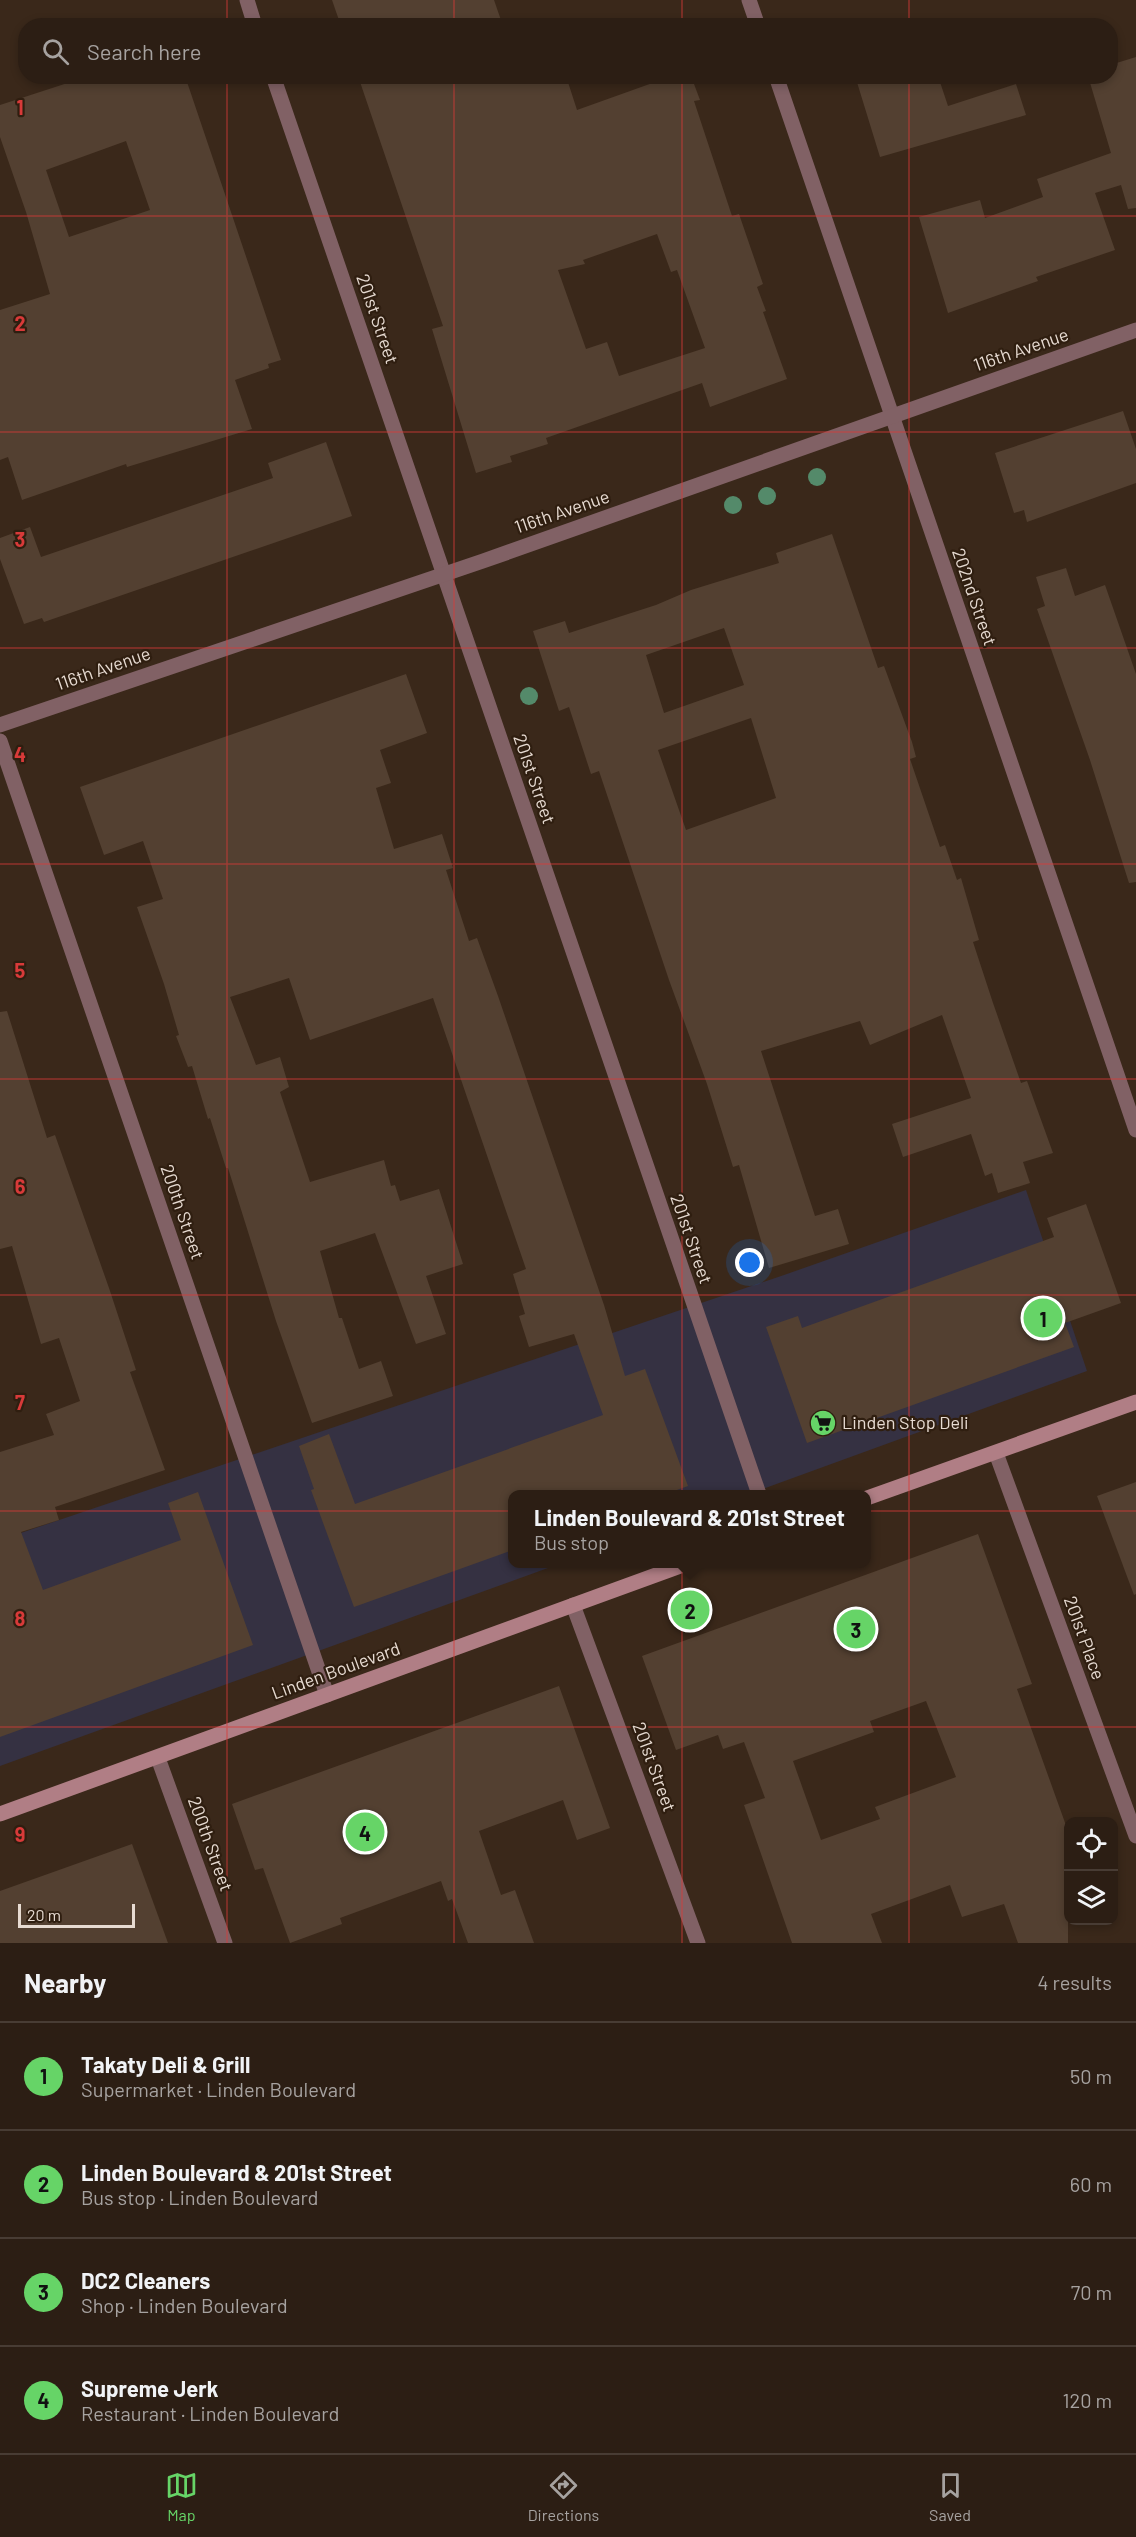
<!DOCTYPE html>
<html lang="en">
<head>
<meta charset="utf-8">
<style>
	:root { --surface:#2c1e14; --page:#34271d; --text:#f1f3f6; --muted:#a6a2a0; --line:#483c34; --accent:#66d467 }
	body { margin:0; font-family:Barlow,sans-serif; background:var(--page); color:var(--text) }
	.controls { position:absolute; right:18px; bottom:18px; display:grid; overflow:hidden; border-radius:12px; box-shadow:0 3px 9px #0003 }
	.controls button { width:54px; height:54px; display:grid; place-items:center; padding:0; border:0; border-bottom:2px solid var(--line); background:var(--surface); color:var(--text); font:30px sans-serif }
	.scale { position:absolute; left:18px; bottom:15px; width:117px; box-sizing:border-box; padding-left:6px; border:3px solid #e7dbd2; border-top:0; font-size:16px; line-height:21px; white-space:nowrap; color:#e7dbd2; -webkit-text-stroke:4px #2f1e10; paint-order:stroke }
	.you { position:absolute; left:750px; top:1263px; width:21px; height:21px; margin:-15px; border:4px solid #fff; border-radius:50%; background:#1a73e8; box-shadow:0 0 0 9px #1a73e833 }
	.badge { display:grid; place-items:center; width:39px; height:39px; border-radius:50%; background:var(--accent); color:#111; font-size:20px; font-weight:700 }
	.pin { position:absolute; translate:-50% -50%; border:3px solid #fff; box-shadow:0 2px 6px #0006 }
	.popup { position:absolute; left:508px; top:1490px; width:363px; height:78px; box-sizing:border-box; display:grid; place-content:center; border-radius:12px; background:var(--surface); filter:drop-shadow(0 2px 4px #0005); font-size:20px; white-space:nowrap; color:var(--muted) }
	.popup b { font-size:22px; color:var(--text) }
	.popup::after { content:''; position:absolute; left:50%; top:100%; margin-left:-12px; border:12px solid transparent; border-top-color:var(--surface) }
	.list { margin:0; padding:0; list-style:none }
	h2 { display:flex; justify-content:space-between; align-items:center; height:78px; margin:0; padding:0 24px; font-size:26px }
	h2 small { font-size:20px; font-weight:400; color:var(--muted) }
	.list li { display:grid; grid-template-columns:39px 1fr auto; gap:18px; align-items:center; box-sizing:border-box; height:108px; padding:0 24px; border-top:2px solid var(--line) }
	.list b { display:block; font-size:22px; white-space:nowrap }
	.list p { margin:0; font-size:20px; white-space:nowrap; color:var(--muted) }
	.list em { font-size:20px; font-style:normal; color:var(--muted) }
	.icon { flex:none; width:33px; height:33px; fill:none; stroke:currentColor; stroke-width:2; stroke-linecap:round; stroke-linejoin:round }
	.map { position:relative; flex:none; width:1136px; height:1943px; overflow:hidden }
	.search { position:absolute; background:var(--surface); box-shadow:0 3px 9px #0003; left:18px; right:18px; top:18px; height:66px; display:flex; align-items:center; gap:15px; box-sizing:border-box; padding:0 21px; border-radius:24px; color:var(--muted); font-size:22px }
	.sheet { height:510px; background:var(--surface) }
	nav { display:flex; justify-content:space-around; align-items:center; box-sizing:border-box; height:84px; border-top:2px solid var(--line); background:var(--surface); font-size:16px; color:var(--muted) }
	nav a { display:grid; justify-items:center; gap:3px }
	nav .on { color:var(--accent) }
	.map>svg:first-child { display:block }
	.commercial { fill:#353142 }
	.building { fill:#534031; fill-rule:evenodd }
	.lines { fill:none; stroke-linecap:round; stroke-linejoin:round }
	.street { stroke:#816165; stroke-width:15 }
	.secondary { stroke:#b07e85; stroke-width:15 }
	.tree { fill:#548a6a }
	.grid { fill:none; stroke:#d83a39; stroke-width:1.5; stroke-opacity:0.55 }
	.labels { text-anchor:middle; stroke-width:4.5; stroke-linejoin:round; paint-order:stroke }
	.street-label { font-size:18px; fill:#e7dbd2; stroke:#2f1e10 }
	.poi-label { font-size:18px; fill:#e7dbd2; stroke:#2f1e10; text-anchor:start }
	.grid-label { font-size:20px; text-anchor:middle; font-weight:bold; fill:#d83a39; stroke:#2f1e10; stroke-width:4.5; stroke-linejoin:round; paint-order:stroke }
</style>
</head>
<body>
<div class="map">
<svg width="1136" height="1943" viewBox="0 0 1136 1943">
	<rect width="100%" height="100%" fill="#3a281a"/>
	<path class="commercial" d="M1026,1190l61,181 -338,123h-236v70h46l-559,202v-226l784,-265z"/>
	<g class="building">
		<path d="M332,0h162l9,26h-162z"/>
		<path d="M1136,57v151l-8,1 -7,-24 -26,8 20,57 -79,27 2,4 -90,32 -29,-96 61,-17 5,18 58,-21 -6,-18 74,-26 -23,-77h22v-11z"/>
		<path d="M89,76h96l96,284 -13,4 1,4 -34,12 17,49 -125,38 -1,-3 -104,36 -14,-43 -8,3v-150l50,-16 -24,-82 -26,-75v-32zM126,141l24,69 -81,27 -23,-67z"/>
		<path d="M358,76h208l11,34 95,-34h19l9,24 -6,1 38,115 7,-2 24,70 -6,3 9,24 -3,1 24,67 -77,28 -8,-24 -156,55 2,6 -38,12 2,6 -36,11 -44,-144 11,-3zM657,234l14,38 6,-2 28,78 -86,28 -12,-34 -21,7 -28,-79 27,-6 -2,-4z"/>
		<path d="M864,76h74l10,30 68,-22 10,31 -146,42 -24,-78z"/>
		<path d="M1123,411l13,38v34l-109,39 -3,-12 -10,3 -19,-60z"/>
		<path d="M326,442l26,74 -308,106 -2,-4 -18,6 -24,-65v-21l30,-11 11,30 232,-79 -5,-15z"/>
		<path d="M832,534l46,134 6,-2 28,76 4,15 -6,2 30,88 5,-2 12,35 4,-2 18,62 -6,2 20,61 28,80 6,-2 26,72 -30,9 7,21 -32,10 -6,-20 -7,3 -14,-42 -68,23 -11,-33 79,-26 -29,-83 -72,30 -10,-24 -99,30 54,165 23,-7 11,35 -80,24 -30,-103 -6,2 -26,-83 -38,-104 -70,-209 -8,3 -22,-67 -10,4 -26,-80 32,-10 4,12 87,-28 35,-15 88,-27 -3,-10zM724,628l20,57 -80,28 -18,-58zM751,718l25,80 -90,32 -28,-80z"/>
		<path d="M1066,568l9,28 30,-11 31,89v208l-7,1 -39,-123 -53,-151 8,-3 -9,-29z"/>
		<path d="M406,674l21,59 -47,17 11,33 -15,5 18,61 48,-15 11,34 -7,2 23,71 8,-3 21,58 106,309 21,71 20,-7 43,117 -22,8h-153v56l-159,57 -43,-117 3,-1 -15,-43 30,-12 26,70 248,-89 -29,-81 -45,13 -10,-31 6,-2 -12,-40 13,-5 -93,-271 -123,42 -21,-62 -59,19 26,68 24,-8 9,30 -9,5 30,90 74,-22 7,26 4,-1 5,16 39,-12 24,75 -37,12 20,58 -30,10 -41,-111 -55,18 19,67h3l17,51 22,-8 12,35 -81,27 -36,-102 -48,-153h-2l-16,-50 -2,1 -16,-53 -4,1 -12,-31 3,-1 -15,-51 -27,-77 26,-8 -20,-58 -39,14 -24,-68z"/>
		<path d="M7,1011l40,127 8,-3 54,153 27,82 -6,2 35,98 -110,37 4,13 -38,12 22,58 138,-50 -13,-37 30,-11 55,153 -253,92v-285l54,-17 -8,-21 34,-13 -21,-63 -18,6 -29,-98 -12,3v-237z"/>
		<path d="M1086,1204l35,99 -56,20 9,24 -267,96 -41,-116 32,-11 4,12 252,-91 -7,-19z"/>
		<path d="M1136,1482v112l-2,1 -37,-99z"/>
		<path d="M978,1534l54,150 -15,5 51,142v112h-50l-14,-39 -42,13 -12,-32 -79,29 11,29h-90l-48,-138 21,-7 -21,-56 -21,7 -5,-14 -42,15 -34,-94zM926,1701l30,76 -81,30 5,12 -59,21 -28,-79 81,-29 -4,-11z"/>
		<path d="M559,1686l51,142 -33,12 -14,-40 -84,31 22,64 14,-5 19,53h-66l-16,-44 -4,2 -7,-20 -101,37 2,6 -52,19 -27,-75 -8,2 -23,-66z"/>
		<path d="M132,1844l36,99h-168v-52z"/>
	</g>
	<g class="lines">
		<g class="street">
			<path d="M247,0l8,26"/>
			<path d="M749,0l9,26"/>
			<path d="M273,76l486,1418"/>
			<path d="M776,76l360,1054"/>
			<path d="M0,725l483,-164 653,-231"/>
			<path d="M0,741l327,954"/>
			<path d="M996,1453l140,383"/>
			<path d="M573,1605l125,338"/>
			<path d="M158,1758l67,185"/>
		</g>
		<g class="secondary">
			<path d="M867,1498l269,-96"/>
			<path d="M0,1814l686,-250"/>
		</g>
	</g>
	<g class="tree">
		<circle cx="817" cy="477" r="9"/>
		<circle cx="767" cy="496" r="9"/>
		<circle cx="733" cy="505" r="9"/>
		<circle cx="529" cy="696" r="9"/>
	</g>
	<path class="grid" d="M227,0v26M454,0v26M682,0v26M909,0v26M227,76v1867M454,76v1867M682,76v1867M909,76v1867M0,216h1136M0,432h1136M0,648h1136M0,864h1136M0,1079h1136M0,1295h1136M0,1511h1136M0,1727h1136"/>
	<defs>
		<g id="supermarket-disc" transform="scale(1.35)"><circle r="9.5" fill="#66d467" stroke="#2f1e10"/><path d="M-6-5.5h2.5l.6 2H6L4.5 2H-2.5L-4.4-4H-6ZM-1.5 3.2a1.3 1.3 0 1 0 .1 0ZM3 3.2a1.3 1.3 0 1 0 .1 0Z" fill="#111"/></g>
	</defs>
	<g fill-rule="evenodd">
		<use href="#supermarket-disc" x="823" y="1423"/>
	</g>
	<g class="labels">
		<g class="street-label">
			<text transform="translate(377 319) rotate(71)" y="6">201st Street</text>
			<text transform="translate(1021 350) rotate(-19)" y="6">116th Avenue</text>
			<text transform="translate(562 512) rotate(-19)" y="6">116th Avenue</text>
			<text transform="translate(974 597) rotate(71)" y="6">202nd Street</text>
			<text transform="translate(103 669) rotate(-19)" y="6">116th Avenue</text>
			<text transform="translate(534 779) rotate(71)" y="6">201st Street</text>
			<text transform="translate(182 1212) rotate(71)" y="6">200th Street</text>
			<text transform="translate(691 1239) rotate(71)" y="6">201st Street</text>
			<text transform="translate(1084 1638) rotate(70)" y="6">201st Place</text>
			<text transform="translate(336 1671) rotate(-20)" y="6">Linden Boulevard</text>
			<text transform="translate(654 1767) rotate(70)" y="6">201st Street</text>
			<text transform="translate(210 1844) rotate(70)" y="6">200th Street</text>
		</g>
		<g class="poi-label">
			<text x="842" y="1429">Linden Stop Deli</text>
		</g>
	</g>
	<g class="grid-label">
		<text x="20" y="115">1</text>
		<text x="20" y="331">2</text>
		<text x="20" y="547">3</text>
		<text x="20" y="762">4</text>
		<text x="20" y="978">5</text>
		<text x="20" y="1194">6</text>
		<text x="20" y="1410">7</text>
		<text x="20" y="1626">8</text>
		<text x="20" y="1842">9</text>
	</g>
</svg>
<div class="controls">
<button><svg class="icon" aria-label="locate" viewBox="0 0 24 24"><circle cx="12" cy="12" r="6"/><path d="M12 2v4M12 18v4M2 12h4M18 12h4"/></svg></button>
<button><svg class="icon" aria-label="layers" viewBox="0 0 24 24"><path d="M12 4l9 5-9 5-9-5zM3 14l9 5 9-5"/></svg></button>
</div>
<div class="scale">20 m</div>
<div class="you"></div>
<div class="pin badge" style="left:1043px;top:1318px">1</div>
<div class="pin badge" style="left:690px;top:1610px">2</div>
<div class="popup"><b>Linden Boulevard &amp; 201st Street</b>Bus stop</div>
<div class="pin badge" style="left:856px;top:1629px">3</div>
<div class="pin badge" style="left:365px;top:1832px">4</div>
<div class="search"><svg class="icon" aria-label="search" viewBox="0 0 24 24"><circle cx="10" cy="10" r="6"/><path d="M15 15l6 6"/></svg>Search here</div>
</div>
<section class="sheet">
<h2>Nearby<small>4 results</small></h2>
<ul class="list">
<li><span class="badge">1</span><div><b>Takaty Deli &amp; Grill</b><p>Supermarket · Linden Boulevard</p></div><em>50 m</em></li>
<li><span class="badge">2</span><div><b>Linden Boulevard &amp; 201st Street</b><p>Bus stop · Linden Boulevard</p></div><em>60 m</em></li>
<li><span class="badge">3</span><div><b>DC2 Cleaners</b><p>Shop · Linden Boulevard</p></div><em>70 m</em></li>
<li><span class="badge">4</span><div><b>Supreme Jerk</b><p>Restaurant · Linden Boulevard</p></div><em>120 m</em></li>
</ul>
</section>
<nav>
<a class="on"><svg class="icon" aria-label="map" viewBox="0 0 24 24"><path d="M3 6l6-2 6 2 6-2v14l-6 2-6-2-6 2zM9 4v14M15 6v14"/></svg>Map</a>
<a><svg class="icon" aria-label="directions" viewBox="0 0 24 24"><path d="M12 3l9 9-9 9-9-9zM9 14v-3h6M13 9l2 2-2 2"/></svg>Directions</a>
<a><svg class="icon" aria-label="saved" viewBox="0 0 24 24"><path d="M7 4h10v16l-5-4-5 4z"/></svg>Saved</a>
</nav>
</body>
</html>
